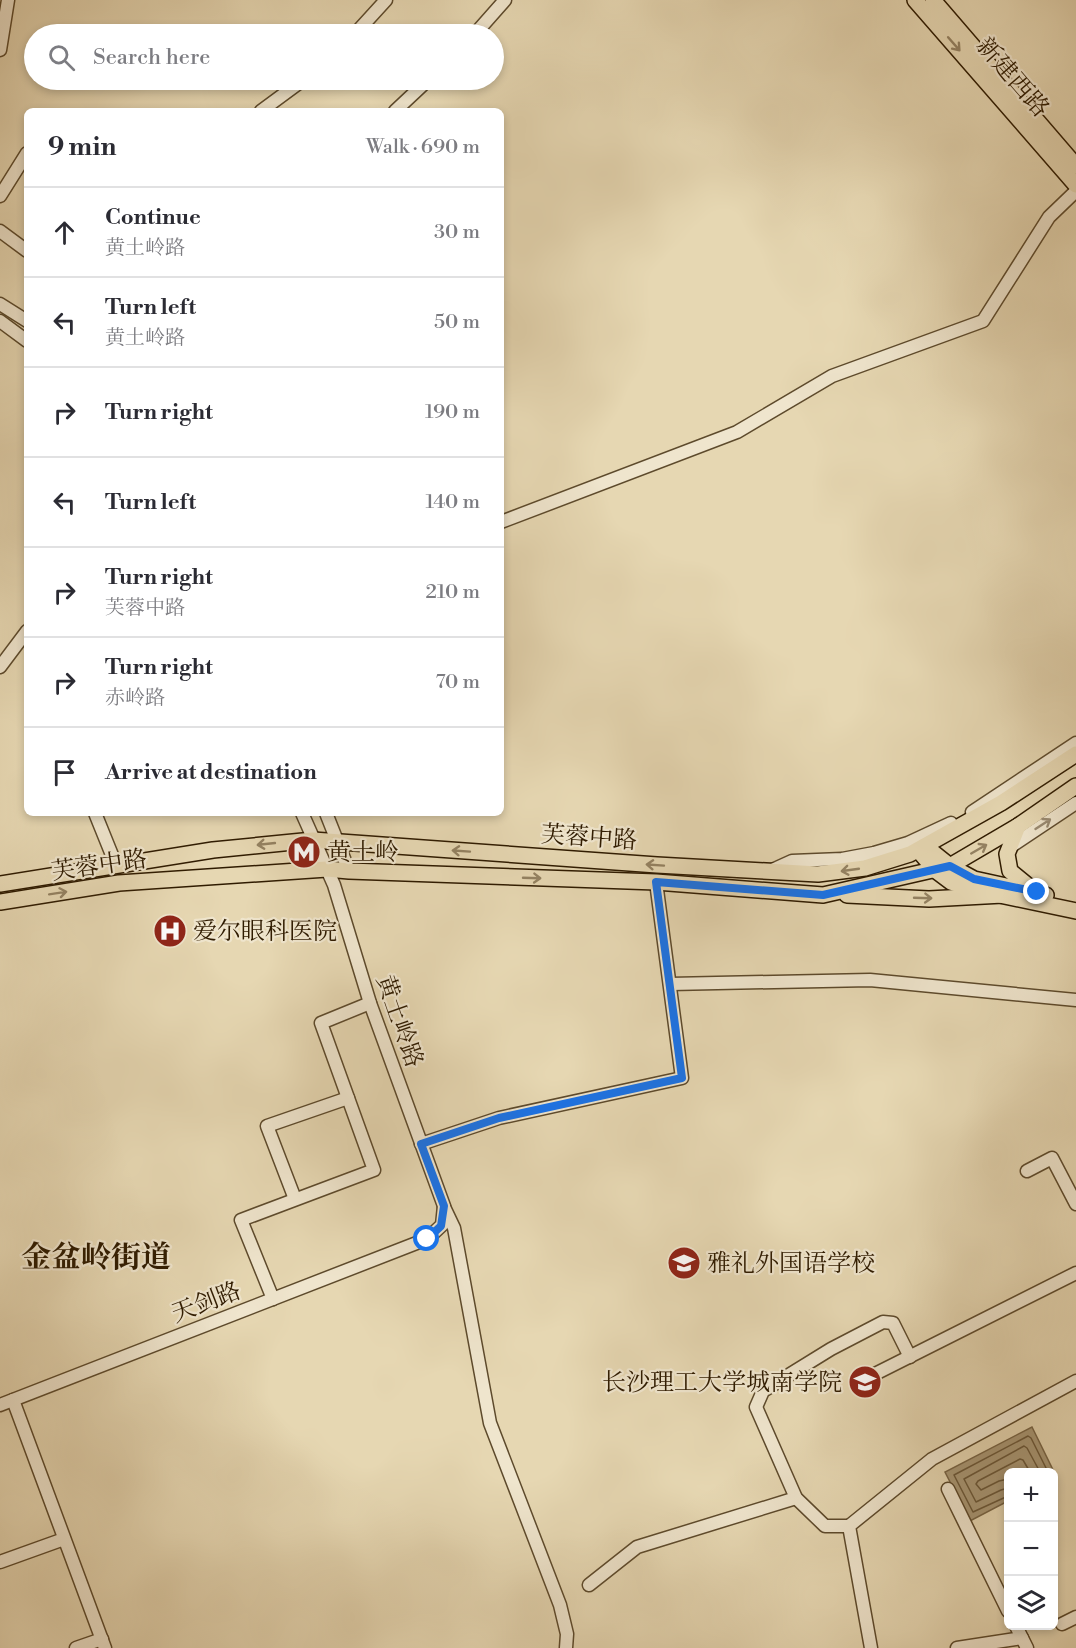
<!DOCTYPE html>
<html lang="en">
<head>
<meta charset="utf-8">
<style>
	:root { --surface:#fff; --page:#f7f7f7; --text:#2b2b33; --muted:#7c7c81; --line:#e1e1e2 }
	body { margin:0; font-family:"Libre Bodoni","Noto Serif SC",serif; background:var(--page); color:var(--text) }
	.controls { position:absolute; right:18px; bottom:18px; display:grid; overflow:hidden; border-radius:9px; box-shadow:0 3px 9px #0003 }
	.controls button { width:54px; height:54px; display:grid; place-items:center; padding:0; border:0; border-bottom:2px solid var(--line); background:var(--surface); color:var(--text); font:30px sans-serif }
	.stop { position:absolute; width:18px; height:18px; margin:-14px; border:4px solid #1a73e8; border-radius:50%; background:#fff }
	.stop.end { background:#1a73e8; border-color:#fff; box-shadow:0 2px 6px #0008 }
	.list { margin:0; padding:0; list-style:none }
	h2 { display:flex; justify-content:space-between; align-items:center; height:78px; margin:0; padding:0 24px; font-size:26px }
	h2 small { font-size:20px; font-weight:400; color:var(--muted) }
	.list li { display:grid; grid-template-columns:39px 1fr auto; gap:18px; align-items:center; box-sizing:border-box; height:90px; padding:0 24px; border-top:2px solid var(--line) }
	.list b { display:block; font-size:22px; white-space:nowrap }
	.list p { margin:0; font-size:20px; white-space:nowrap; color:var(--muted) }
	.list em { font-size:20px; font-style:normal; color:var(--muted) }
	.icon { flex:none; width:33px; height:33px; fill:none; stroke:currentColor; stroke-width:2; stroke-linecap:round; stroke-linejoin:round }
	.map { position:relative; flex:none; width:1076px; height:1648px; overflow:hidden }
	.search { position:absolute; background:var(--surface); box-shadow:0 3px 9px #0003; left:24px; top:24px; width:480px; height:66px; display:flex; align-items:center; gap:15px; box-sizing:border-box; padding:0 21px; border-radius:33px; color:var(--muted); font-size:22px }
	.panel { position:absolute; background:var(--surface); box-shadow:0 3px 9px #0003; left:24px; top:108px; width:480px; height:708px; border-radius:9px }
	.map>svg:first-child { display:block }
	.water { fill:#a89775; stroke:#786546; stroke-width:1.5 }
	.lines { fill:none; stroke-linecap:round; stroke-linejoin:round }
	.shore { stroke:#6c593a; stroke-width:1.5 }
	.minor-casing { stroke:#5d4a2c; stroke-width:15 }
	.major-casing { stroke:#2f1b00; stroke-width:18 }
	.minor { stroke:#efe5cd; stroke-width:12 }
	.major { stroke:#e6d7b2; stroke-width:15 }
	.oneway { stroke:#948262 }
	.oneway2 { stroke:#998a71 }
	.route { stroke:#1a73e8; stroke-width:8 }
	.labels { text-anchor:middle; stroke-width:4.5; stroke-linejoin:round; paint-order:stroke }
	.street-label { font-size:24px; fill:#2f1b00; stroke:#efe5cd }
	.poi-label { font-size:24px; fill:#2f1b00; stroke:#efe5cd; text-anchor:start }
	.district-label { font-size:30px; font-weight:bold; fill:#2f1b00; stroke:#efe5cd }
</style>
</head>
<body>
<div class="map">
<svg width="1076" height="1648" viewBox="0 0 1076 1648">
	<rect width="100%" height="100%" fill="#e6d7b2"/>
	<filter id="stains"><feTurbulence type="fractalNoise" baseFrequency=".00333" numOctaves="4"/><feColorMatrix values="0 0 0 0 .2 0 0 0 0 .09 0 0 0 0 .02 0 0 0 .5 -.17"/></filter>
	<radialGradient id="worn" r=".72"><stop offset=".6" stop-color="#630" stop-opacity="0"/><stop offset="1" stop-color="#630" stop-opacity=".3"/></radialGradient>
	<path class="water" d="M1032,1427l24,49 -2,1v-5h-46v29l-38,20 -25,-49z"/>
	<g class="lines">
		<g class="shore">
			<path d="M1008,1479l-9,2 -18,9 -5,-6 2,-3 42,-22 3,1 7,12"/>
			<path d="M1008,1488l-7,2 -25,12 -12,-23 60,-33 3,2 13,24"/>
			<path d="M1008,1496l-35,16 -19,-37 74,-39 3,2 17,34"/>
		</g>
		<g class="minor-casing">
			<g id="minor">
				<path d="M355,34l31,-34"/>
				<path d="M475,34l30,-34"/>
				<path d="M0,50l8,-50"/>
				<path d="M261,111l42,-31"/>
				<path d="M395,111l33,-31"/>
				<path d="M0,196l27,-43"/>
				<path d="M0,231l27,20"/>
				<path d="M0,304l27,17"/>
				<path d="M0,321l27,20"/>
				<path d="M501,522l236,-90 95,-56 151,-55 66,-104 27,-26"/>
				<path d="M0,667l27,-36"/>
				<path d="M972,812l104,-69"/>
				<path d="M95,813l21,52"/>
				<path d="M326,813l23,58"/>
				<path d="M1010,847l66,-44"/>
				<path d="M770,871l22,-10 50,-2 32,-6 34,-10 43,-20"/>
				<path d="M670,984l200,-4 206,20"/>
				<path d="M421,1144l78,-26 183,-40 -26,-196"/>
				<path d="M1027,1171l25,-13 24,46"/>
				<path d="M295,1199l-28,-73 81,-28"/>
				<path d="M444,1207l10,21 36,195 70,182 7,29 -1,14"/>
				<path d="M273,1299l-32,-79 133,-50 -53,-147 49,-20"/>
				<path d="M865,1379l211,-106"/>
				<path d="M13,1400l92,248"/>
				<path d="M0,1405l427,-166 15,-14 2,-19 -74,-203 -36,-118 -32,-72"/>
				<path d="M948,1489l60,122"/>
				<path d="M849,1526h-24l-29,-28 -40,-91 7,-16 68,-42 52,-27 10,1 17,34"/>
				<path d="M0,1562l64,-23"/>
				<path d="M589,1585l48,-38 159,-49"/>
				<path d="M1062,1624l14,-7"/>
				<path d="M1016,1626l11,22"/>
				<path d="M76,1648l26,-9"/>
				<path d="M871,1648l-22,-122 83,-67 144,-78"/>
				<path d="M957,1648l65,-10"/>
			</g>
		</g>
		<g class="major-casing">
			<g id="major">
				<path d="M915,0l161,185"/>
				<path d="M933,0l143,166"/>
				<path d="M1018,826l-11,28 3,17 22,18"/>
				<path d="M925,846l25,20 24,13 72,16"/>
				<path d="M918,850l17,20 16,12 25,8 100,21"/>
				<path d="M0,884l213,-34 100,-10 344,25 161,9 47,-6 45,-14 91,-51 75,-49"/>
				<path d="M847,895l82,4 74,-4"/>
				<path d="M0,902l119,-19 208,-14 22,2 307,11 167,13 127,-29 68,-40 58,-40"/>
			</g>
		</g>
		<use href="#minor" class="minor"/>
		<use href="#major" class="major"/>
	</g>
	<defs><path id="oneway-shaft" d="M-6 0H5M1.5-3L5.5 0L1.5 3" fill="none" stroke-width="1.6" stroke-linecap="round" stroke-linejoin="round" transform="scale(1.5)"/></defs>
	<g class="oneway">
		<use href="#oneway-shaft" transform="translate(954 44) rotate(49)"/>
		<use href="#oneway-shaft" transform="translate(266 844) rotate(174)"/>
		<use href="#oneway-shaft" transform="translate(979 849) rotate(-30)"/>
		<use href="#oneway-shaft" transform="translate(461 851) rotate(-176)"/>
		<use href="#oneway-shaft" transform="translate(655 865) rotate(-176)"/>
		<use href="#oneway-shaft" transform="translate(850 870) rotate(172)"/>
		<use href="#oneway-shaft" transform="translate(532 878) rotate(2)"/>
		<use href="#oneway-shaft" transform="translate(58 893) rotate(-9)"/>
		<use href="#oneway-shaft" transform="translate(923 898) rotate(2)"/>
	</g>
	<use class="oneway2" href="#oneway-shaft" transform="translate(1043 824) rotate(-33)"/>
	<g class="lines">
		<path class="route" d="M427,1239l14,-13 3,-20 -23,-62 78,-26 183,-40 -26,-196 167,13 127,-29 24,13 63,13"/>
	</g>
	<defs>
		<g id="metro-disc" transform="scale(1.725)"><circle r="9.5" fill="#8f2418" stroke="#efe5cd"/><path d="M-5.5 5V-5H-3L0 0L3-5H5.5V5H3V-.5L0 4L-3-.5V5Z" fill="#fff"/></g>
		<g id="hospital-disc" transform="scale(1.725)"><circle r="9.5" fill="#8f2418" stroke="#efe5cd"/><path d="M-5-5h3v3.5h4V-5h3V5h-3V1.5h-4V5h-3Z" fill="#fff"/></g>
		<g id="school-disc" transform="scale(1.725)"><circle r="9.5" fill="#8f2418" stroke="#efe5cd"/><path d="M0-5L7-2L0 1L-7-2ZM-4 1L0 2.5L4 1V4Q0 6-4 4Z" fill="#fff"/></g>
		<g id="university-disc" transform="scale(1.725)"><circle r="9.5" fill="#8f2418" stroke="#efe5cd"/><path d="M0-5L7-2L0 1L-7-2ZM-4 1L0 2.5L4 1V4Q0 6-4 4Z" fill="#fff"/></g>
	</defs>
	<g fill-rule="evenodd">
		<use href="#metro-disc" x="304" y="852"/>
		<use href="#hospital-disc" x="170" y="931"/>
		<use href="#school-disc" x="684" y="1263"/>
		<use href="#university-disc" x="865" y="1382"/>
	</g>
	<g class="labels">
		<g class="street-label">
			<text transform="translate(1013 77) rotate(49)" y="8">新建西路</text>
			<text transform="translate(589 837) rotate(4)" y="8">芙蓉中路</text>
			<text transform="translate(99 865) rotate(-8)" y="8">芙蓉中路</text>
			<text transform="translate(400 1021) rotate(71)" y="8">黄土岭路</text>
			<text transform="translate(206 1302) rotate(-21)" y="8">天剑路</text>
		</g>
		<g class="poi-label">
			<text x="327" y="860">黄土岭</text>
			<text x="193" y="939">爱尔眼科医院</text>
			<text x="707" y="1271">雅礼外国语学校</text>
			<text x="842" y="1390" text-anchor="end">长沙理工大学城南学院</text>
		</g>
		<g class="district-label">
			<text x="96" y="1267">金盆岭街道</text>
		</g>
	</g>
	<rect width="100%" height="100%" filter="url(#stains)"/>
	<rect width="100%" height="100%" fill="url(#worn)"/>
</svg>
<div class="controls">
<button>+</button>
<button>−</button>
<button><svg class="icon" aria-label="layers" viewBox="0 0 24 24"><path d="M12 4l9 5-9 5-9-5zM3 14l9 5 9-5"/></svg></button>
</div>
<div class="stop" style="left:427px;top:1239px"></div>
<div class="stop end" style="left:1037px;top:892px"></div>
<div class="search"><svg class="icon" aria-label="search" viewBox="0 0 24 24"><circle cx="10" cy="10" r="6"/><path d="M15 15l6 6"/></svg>Search here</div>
<section class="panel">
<h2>9 min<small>Walk · 690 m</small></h2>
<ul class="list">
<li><svg class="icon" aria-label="ahead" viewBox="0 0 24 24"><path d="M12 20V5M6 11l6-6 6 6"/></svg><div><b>Continue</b><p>黄土岭路</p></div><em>30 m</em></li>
<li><svg class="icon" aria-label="left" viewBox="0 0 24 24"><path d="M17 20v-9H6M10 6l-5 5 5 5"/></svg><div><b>Turn left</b><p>黄土岭路</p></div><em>50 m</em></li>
<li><svg class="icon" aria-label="right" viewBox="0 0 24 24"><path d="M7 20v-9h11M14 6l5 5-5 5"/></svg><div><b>Turn right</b></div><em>190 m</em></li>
<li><svg class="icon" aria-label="left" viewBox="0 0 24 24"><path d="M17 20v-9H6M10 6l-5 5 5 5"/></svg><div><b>Turn left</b></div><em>140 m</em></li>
<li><svg class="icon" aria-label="right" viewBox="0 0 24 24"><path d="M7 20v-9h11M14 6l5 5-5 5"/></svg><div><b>Turn right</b><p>芙蓉中路</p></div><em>210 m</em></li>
<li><svg class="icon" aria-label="right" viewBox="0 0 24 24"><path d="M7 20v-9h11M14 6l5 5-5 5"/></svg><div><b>Turn right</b><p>赤岭路</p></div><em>70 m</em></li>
<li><svg class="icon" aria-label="arrive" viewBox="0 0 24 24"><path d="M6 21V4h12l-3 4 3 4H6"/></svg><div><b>Arrive at destination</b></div></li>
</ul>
</section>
</div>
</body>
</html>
